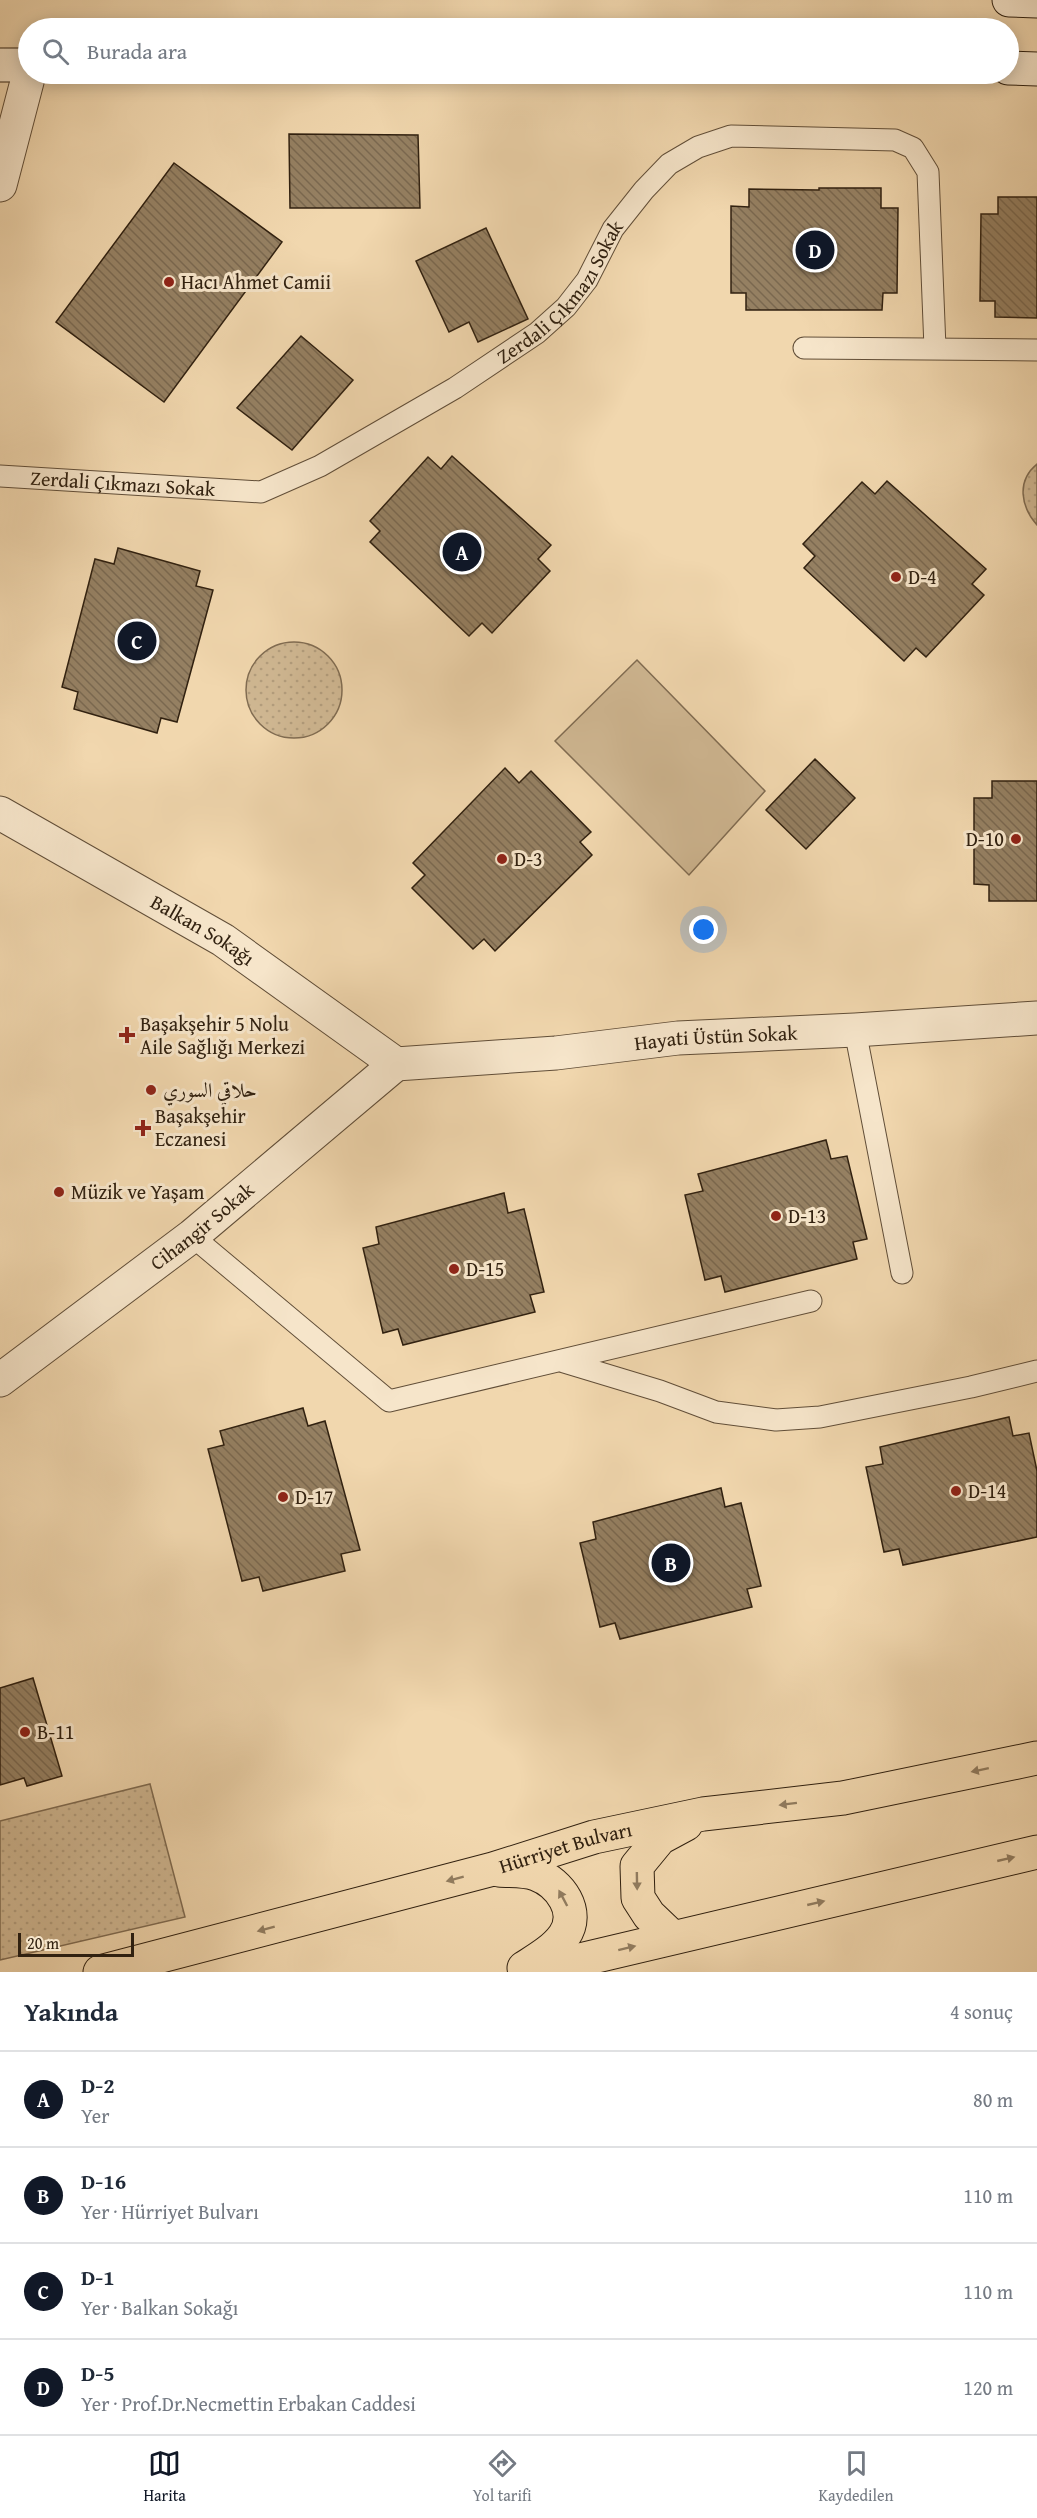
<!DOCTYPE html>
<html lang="tr">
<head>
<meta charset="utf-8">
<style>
	:root { --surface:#fff; --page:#f2f2f3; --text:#1f2937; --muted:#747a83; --line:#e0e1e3; --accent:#111827 }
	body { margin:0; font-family:"Gentium Book Plus",Amiri,serif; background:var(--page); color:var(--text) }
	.scale { position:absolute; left:18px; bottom:15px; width:116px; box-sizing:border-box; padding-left:6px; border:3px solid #312110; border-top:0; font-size:16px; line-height:21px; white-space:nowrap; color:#312110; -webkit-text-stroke:4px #f6e5ca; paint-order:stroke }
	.you { position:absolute; left:704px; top:930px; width:21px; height:21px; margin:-15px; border:4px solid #fff; border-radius:50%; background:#1a73e8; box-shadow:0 0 0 9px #1a73e833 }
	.badge { display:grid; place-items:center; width:39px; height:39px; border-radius:50%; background:var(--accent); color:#fff; font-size:20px; font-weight:700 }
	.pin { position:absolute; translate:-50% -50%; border:3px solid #fff; box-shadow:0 2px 6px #0006 }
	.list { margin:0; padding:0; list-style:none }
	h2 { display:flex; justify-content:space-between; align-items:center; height:78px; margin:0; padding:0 24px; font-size:26px }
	h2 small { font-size:20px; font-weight:400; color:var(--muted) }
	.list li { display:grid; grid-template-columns:39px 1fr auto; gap:18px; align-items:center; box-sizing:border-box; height:96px; padding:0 24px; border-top:2px solid var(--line) }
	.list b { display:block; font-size:22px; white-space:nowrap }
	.list p { margin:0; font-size:20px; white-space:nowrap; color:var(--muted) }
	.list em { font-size:20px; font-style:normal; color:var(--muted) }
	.icon { flex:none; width:33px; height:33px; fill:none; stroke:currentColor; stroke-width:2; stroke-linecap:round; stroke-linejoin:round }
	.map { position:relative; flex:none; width:1037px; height:1972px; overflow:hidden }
	.search { position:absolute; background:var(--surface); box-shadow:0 3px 15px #0003; left:18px; right:18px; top:18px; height:66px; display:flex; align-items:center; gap:15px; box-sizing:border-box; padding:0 21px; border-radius:33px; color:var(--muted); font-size:22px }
	.sheet { height:462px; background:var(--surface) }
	nav { display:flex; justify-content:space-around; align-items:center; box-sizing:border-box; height:84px; border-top:2px solid var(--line); background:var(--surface); font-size:16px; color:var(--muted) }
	nav a { display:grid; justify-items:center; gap:3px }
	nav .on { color:var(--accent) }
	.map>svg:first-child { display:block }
	.grass { fill:#d0b893; stroke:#806c52; stroke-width:1.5 }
	.park { fill:url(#park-dots); stroke:#806c52; stroke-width:1.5 }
	.building { fill:url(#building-back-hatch); stroke:#312110; stroke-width:1.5 }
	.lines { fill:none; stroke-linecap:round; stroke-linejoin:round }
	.lane-casing { stroke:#614e38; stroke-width:23 }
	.street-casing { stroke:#614e38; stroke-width:35 }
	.secondary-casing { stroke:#312110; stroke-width:35 }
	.primary-casing { stroke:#312110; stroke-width:35 }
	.lane { stroke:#f6e5ca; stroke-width:21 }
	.street { stroke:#f6e5ca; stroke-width:33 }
	.secondary { stroke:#f6e5ca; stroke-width:33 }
	.primary { stroke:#f1d7ae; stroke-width:33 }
	.oneway { fill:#917c5f }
	.poi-dot { fill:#8f2418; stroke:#f6e5ca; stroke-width:2 }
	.labels { text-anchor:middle; stroke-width:6; stroke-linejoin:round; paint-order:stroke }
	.poi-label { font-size:20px; fill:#312110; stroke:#f6e5ca; text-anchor:start }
	.street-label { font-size:20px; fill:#312110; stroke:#f6e5ca }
</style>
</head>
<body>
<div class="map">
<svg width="1037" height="1972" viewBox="0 0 1037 1972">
	<defs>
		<pattern id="park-dots" width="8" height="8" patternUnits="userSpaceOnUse" patternTransform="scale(1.5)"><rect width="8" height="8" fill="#d0b893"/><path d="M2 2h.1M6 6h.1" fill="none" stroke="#b39e7e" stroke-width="1.8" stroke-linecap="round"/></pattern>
		<pattern id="building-back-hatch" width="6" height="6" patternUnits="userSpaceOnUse" patternTransform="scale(1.5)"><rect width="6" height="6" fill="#958062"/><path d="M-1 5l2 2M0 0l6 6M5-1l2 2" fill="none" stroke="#7a684f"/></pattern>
	</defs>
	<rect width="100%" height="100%" fill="#f1d7ae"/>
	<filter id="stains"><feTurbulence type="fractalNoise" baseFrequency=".00333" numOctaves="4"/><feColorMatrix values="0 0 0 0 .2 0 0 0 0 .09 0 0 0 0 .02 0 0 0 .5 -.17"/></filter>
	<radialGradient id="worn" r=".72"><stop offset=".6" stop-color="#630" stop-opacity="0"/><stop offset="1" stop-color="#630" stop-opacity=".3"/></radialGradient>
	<path class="grass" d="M637,660l128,131 -76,84 -134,-134z"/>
	<g class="park">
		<path d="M1037,464v61c-16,-18 -21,-44 0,-61z"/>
		<circle cx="294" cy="690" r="48"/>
		<path d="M150,1784l35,133 -185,43v-139z"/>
	</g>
	<g class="building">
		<path d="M289,134l129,1 2,73h-130z"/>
		<path d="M174,163l108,79 -118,160 -108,-80z"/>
		<path d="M819,188h62v20h17l-1,85h-14l-1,17h-136v-17h-15v-87l18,1v-18l70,1z"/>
		<path d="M998,197h39v121l-42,-1v-16h-15l1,-87h17z"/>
		<path d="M486,228l42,91 -50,23 -9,-20 -20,10 -33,-71z"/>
		<path d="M301,336l52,44 -61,70 -55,-42z"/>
		<path d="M452,456l99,89 -13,14 12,12 -58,62 -10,-10 -13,13 -99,-94 10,-11 -10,-10 58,-64 13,12z"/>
		<path d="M887,481l99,88 -14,15 12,11 -58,62 -10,-9 -12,13 -100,-93 11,-12 -12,-12 59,-62 13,12z"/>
		<path d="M118,548l82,23 -4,15 17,4 -36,132 -16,-4 -4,15 -83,-24 4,-17 -16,-5 33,-128 19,5z"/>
		<path d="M815,759l40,39 -49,51 -40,-39z"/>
		<path d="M505,768l14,15 12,-12 60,61 -11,10 12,13 -97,96 -11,-12 -11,10 -61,-61 13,-13 -12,-12z"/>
		<path d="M992,781h45v120h-48v-16l-15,-1v-86h18z"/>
		<path d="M826,1140l5,19 16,-3 20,83 -14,3 4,17 -132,33 -4,-16 -16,4 -20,-85 18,-4 -5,-17z"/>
		<path d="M504,1193l4,20 16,-4 20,83 -14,3 5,17 -132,33 -5,-16 -15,4 -20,-85 16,-4 -3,-17z"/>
		<path d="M303,1408l5,18 17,-5 35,129 -19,4 4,17 -82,20 -4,-14 -17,4 -34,-132 16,-4 -4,-14z"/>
		<path d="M1009,1417l4,19 16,-3 8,38v66l-134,28 -4,-16 -15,3 -18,-85 17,-3 -3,-17z"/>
		<path d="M721,1488l4,19 16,-4 20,83 -14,3 5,18 -132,32 -5,-16 -15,4 -20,-84 16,-4 -3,-17z"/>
		<path d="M33,1678l29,98 -35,10 -3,-8 -24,7v-97z"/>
	</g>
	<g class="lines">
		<g class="lane-casing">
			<g id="lane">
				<path d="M804,348l233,2"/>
				<path id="s1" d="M0,476l261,16 59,-26 135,-78 82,-55 29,-26 21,-27 26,-51 31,-39 25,-26 29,-17 33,-11 164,4 18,8 15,24 7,176"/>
				<path d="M855,1030l47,243"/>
				<path d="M192,1236l197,165 422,-100"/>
				<path d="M564,1362l96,29 56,21 60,8 44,-3 151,-30 66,-16"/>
			</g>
		</g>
		<g class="street-casing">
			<g id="street">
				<path d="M0,185l29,-111"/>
				<path id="s2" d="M0,813l223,127 173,124"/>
				<path id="s3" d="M396,1064l160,-11 122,-15 177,-8 182,-12"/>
				<path id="s4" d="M0,1380l192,-144 204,-172"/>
			</g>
		</g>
		<g class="secondary-casing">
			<g id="secondary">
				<path d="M1009,0l28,1"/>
				<path d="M0,65h28"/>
				<path d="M1008,68l29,1"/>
			</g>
		</g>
		<g class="primary-casing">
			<g id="primary">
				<path d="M499,1870c12,1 26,0 37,4 24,9 45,38 28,62 -10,14 -26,23 -40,32"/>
				<path d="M672,1937l-23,-22 -11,-17 -1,-32 23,-28 26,-14"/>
				<path id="s5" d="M100,1972l393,-103 101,-32 109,-23 140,-16 194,-40"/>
				<path d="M529,1972l508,-120"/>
			</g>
		</g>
		<use href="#lane" class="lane"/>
		<use href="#street" class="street"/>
		<use href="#secondary" class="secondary"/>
		<use href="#primary" class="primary"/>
	</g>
	<defs><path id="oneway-solid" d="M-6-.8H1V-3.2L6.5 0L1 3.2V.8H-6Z" transform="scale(1.5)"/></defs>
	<g class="oneway">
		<use href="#oneway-solid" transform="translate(980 1770) rotate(168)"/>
		<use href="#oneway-solid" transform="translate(788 1804) rotate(173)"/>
		<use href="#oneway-solid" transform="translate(1006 1859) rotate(-13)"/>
		<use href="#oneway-solid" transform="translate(455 1879) rotate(165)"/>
		<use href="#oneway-solid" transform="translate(637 1881) rotate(89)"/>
		<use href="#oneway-solid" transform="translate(563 1898) rotate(-118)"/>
		<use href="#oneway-solid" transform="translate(816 1903) rotate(-13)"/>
		<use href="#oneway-solid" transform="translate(266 1929) rotate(165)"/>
		<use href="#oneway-solid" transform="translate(627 1948) rotate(-14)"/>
	</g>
	<g class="poi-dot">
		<circle cx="169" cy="282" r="6"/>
		<circle cx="896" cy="577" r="6"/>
		<circle cx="1016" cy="839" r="6"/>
		<circle cx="502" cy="859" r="6"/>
		<path d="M124 1026h6v6h6v6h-6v6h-6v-6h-6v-6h6z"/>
		<circle cx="151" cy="1090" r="6"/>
		<path d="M140 1119h6v6h6v6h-6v6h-6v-6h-6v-6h6z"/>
		<circle cx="59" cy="1192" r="6"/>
		<circle cx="776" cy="1216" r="6"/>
		<circle cx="454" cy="1269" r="6"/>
		<circle cx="956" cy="1491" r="6"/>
		<circle cx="283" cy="1497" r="6"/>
		<circle cx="25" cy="1732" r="6"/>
	</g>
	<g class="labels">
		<g class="poi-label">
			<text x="181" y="289">Hacı Ahmet Camii</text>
			<text x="908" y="584">D-4</text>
			<text x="1004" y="846" text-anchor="end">D-10</text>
			<text x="514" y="866">D-3</text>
			<text x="140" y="1031">Başakşehir 5 Nolu<tspan x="140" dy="23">Aile Sağlığı Merkezi</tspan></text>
			<text x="163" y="1097">حلاقي السوري</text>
			<text x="155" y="1123">Başakşehir<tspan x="155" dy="23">Eczanesi</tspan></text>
			<text x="71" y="1199">Müzik ve Yaşam</text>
			<text x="788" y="1223">D-13</text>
			<text x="466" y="1276">D-15</text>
			<text x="968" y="1498">D-14</text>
			<text x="295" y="1504">D-17</text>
			<text x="37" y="1739">B-11</text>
		</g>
		<g class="street-label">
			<text dy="7" stroke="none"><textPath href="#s1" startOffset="627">Zerdali Çıkmazı Sokak</textPath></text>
			<text dy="7" stroke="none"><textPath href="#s1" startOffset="123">Zerdali Çıkmazı Sokak</textPath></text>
			<text dy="7" stroke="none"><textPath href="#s2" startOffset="234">Balkan Sokağı</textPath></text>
			<text dy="7" stroke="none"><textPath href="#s3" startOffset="321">Hayati Üstün Sokak</textPath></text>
			<text dy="7" stroke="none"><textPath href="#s4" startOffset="254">Cihangir Sokak</textPath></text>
			<text dy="7" stroke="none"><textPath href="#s5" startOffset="482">Hürriyet Bulvarı</textPath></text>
		</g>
	</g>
	<rect width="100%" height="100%" filter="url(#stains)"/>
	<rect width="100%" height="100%" fill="url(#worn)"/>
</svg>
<div class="scale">20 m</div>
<div class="you"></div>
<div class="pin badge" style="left:462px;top:552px">A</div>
<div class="pin badge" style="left:671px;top:1563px">B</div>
<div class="pin badge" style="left:137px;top:641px">C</div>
<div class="pin badge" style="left:815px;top:250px">D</div>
<div class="search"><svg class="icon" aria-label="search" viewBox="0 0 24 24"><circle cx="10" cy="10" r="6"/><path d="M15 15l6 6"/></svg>Burada ara</div>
</div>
<section class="sheet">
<h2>Yakında<small>4 sonuç</small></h2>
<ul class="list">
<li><span class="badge">A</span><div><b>D-2</b><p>Yer</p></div><em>80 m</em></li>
<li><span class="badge">B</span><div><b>D-16</b><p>Yer · Hürriyet Bulvarı</p></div><em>110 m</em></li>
<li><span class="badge">C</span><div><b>D-1</b><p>Yer · Balkan Sokağı</p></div><em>110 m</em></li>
<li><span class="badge">D</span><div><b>D-5</b><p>Yer · Prof.Dr.Necmettin Erbakan Caddesi</p></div><em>120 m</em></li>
</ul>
</section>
<nav>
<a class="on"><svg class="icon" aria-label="map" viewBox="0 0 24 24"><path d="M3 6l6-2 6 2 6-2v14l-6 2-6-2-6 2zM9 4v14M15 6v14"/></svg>Harita</a>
<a><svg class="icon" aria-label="directions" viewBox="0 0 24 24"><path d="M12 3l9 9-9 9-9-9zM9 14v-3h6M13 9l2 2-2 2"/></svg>Yol tarifi</a>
<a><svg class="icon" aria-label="saved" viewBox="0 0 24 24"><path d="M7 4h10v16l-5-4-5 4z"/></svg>Kaydedilen</a>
</nav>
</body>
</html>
